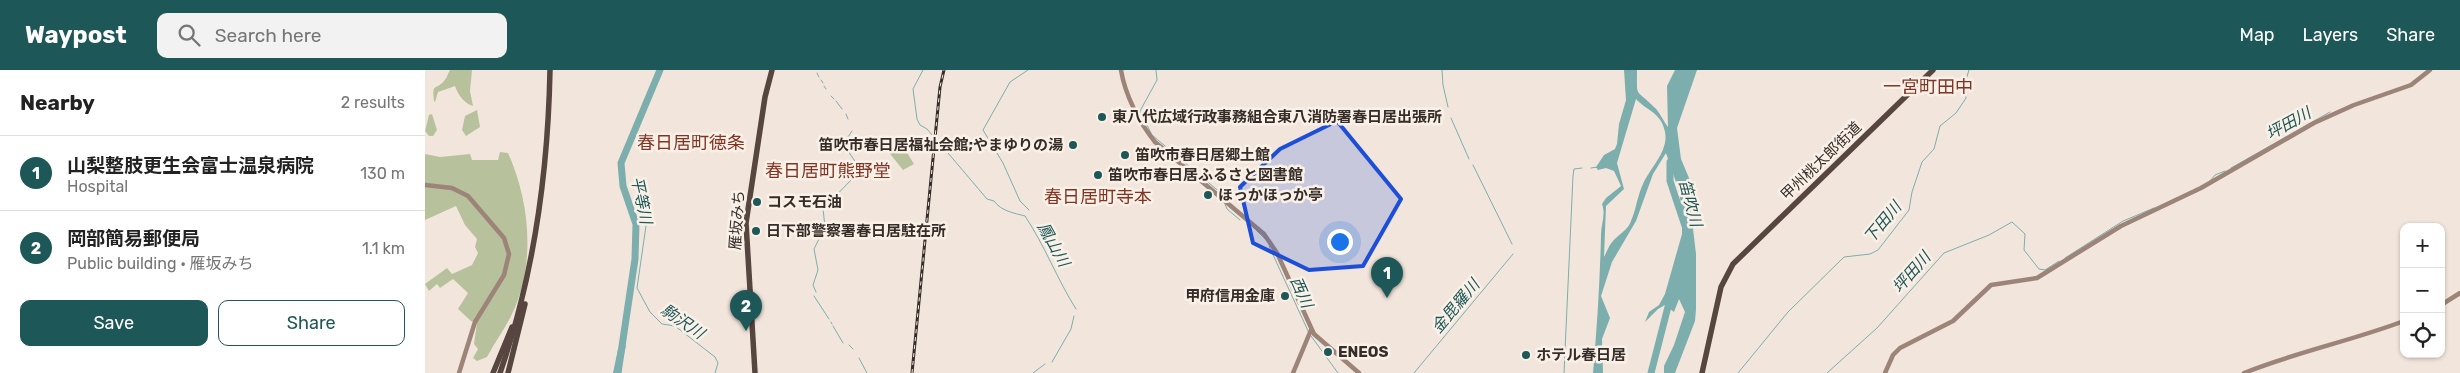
<!DOCTYPE html>
<html lang="en">
<head>
<meta charset="utf-8">
<style>
	:root { --surface:#fff; --page:#f2f2f2; --text:#222; --muted:#767676; --line:#e0e0e0; --accent:#1e5757 }
	body { margin:0; font-family:Rubik,"Noto Sans JP",sans-serif; background:var(--page); color:var(--text) }
	.controls { position:absolute; right:15px; bottom:15px; display:grid; overflow:hidden; border-radius:10px; box-shadow:0 1px 4px #0004 }
	.controls button { width:45px; height:45px; display:grid; place-items:center; padding:0; border:0; border-bottom:1px solid var(--line); background:var(--surface); color:var(--text); font:25px sans-serif }
	.you { position:absolute; left:914px; top:171px; width:18px; height:18px; margin:-12px; border:4px solid #fff; border-radius:50%; background:#1a73e8; box-shadow:0 0 0 8px #1a73e833 }
	.badge { display:grid; place-items:center; width:32px; height:32px; border-radius:50%; background:var(--accent); color:#fff; font-size:16px; font-weight:700 }
	.pin { position:absolute; translate:-50% -41px; filter:drop-shadow(0 1px 2px #0008) }
	.pin::after { content:''; position:absolute; top:26px; width:18px; height:15px; background:inherit; clip-path:polygon(0 0,100% 0,50% 100%) }
	.list { margin:0; padding:0; list-style:none }
	h2 { display:flex; justify-content:space-between; align-items:center; height:65px; margin:0; padding:0 20px; font-size:21px }
	h2 small { font-size:16px; font-weight:400; color:var(--muted) }
	.list li { display:grid; grid-template-columns:32px 1fr auto; gap:15px; align-items:center; box-sizing:border-box; height:75px; padding:0 20px; border-top:1px solid var(--line) }
	.list b { display:block; font-size:19px; white-space:nowrap }
	.list p { margin:0; font-size:16px; white-space:nowrap; color:var(--muted) }
	.list em { font-size:16px; font-style:normal; color:var(--muted) }
	.actions { display:flex; gap:10px; padding:15px 20px }
	.actions a { flex:1; padding:11px 0; border:1px solid var(--accent); border-radius:10px; text-align:center; font-size:18px; color:var(--accent) }
	.actions .main { background:var(--accent); color:#fff }
	.icon { flex:none; width:28px; height:28px; fill:none; stroke:currentColor; stroke-width:2; stroke-linecap:round; stroke-linejoin:round }
	.map { position:relative; flex:none; width:2035px; height:303px; overflow:hidden }
	header { display:flex; align-items:center; gap:30px; box-sizing:border-box; height:70px; padding:0 25px; background:var(--accent); color:#fff }
	header strong { font-size:24px }
	nav { display:flex; gap:28px; margin-inline-start:auto; font-size:18px }
	.search { width:350px; height:45px; background:var(--page); display:flex; align-items:center; gap:12px; box-sizing:border-box; padding:0 18px; border-radius:10px; color:var(--muted); font-size:19px }
	main { display:flex }
	aside { flex:1; background:var(--surface) }
	.map>svg:first-child { display:block }
	.green { fill:#b7c19c }
	.water { fill:#7baead; fill-rule:evenodd }
	.lines { fill:none; stroke-linecap:round; stroke-linejoin:round }
	.stream { stroke:#7baead; stroke-width:1 }
	.river { stroke:#7baead; stroke-width:7 }
	.secondary { stroke:#9d8479; stroke-width:4.5 }
	.highway { stroke:#57453f; stroke-width:5.5 }
	.rail-casing { stroke:#362c28; stroke-width:3 }
	.rail { stroke:#f9f0e8; stroke-width:1; stroke-dasharray:4; stroke-linecap:butt }
	.marked { fill:#1d4ed8; fill-opacity:0.2; stroke:#1d4ed8; stroke-width:4; stroke-linejoin:round }
	.poi-dot { fill:#1e5757; stroke:#f9f0e8; stroke-width:2 }
	.labels { text-anchor:middle; stroke-width:5; stroke-linejoin:round; paint-order:stroke }
	.poi-label { font-size:15px; font-weight:bold; fill:#362c28; stroke:#f9f0e8; text-anchor:start }
	.street-label { font-size:15px; fill:#362c28; stroke:#f9f0e8 }
	.water-label { font-size:16px; font-style:italic; fill:#1e5757; stroke:#f9f0e8 }
	.quarter-label { font-size:18px; fill:#843322; stroke:#f9f0e8 }
</style>
</head>
<body>
<header>
<strong>Waypost</strong>
<div class="search"><svg class="icon" aria-label="search" viewBox="0 0 24 24"><circle cx="10" cy="10" r="6"/><path d="M15 15l6 6"/></svg>Search here</div>
<nav><a>Map</a><a>Layers</a><a>Share</a></nav>
</header>
<main>
<aside>
<h2>Nearby<small>2 results</small></h2>
<ul class="list">
<li><span class="badge">1</span><div><b>山梨整肢更生会富士温泉病院</b><p>Hospital</p></div><em>130 m</em></li>
<li><span class="badge">2</span><div><b>岡部簡易郵便局</b><p>Public building · 雁坂みち</p></div><em>1.1 km</em></li>
</ul>
<div class="actions"><a class="main">Save</a><a>Share</a></div>
</aside>
<div class="map">
<svg width="2035" height="303" viewBox="0 0 2035 303">
	<rect width="100%" height="100%" fill="#f2e6dc"/>
	<g class="green">
		<path d="M25,0h22l-2,21 3,15c-9,-3 -15,-11 -18,-20l-17,6 -3,10 -1,-1c-2,-19 1,-10 10,-20 3,-3 4,-8 6,-11z"/>
		<path d="M52,40l3,17 -14,9 -4,-6 3,-14z"/>
		<path d="M7,44l5,16 -4,6h-4l-4,-5 4,-16z"/>
		<path d="M466,66h2l13,15 8,13 -11,6 -20,-25z"/>
		<path d="M75,82l8,1c22,49 28,111 4,161 -7,15 -17,28 -25,43l-10,4 -4,-3 5,-9 -4,-5 3,-21 -6,-2 -13,-12 10,-16 -15,-14 -13,9 -3,-4 -8,7 -4,-7 22,-16 5,6 20,-9 6,-12 -3,-6 2,-8 -12,-14 -9,-19 -31,14v-66l15,3 30,-3 2,6h26z"/>
	</g>
	<g class="water">
		<path d="M1199,0h13c0,30 -2,17 17,37 6,5 9,14 14,20l-1,-41 8,-16h22l-20,58 4,31 8,19 -3,15 4,10 6,51v55l-1,12 -20,52h-11v-7l10,-21 11,-33 -6,-13 -5,13 -9,-7 -7,4 -13,13 4,-10 10,-7 6,-11 17,-60v-26l-4,-20 -12,-35 -13,21 -17,47 -24,41 -11,34 9,22 -8,21 1,34h-10c4,-46 7,-92 8,-138 0,-11 5,-20 1,-31l4,-6 15,-12 -7,-15 -8,-3 -8,2 -2,-3 8,-12 11,-6 2,-5 2,-20 7,-24zM1211,29c11,12 25,13 29,33 4,19 -15,36 -22,52 -6,13 -7,26 -12,37 -3,9 -12,13 -18,20 -4,4 -6,11 -9,16l2,-51 18,-17 -7,-26z"/>
		<path d="M201,275l-6,28h-7l5,-24z"/>
	</g>
	<g class="lines">
		<g class="stream">
			<path d="M498,0l-10,19 4,30 3,6 7,4 6,7"/>
			<path d="M603,0l-18,12 -27,48 20,33 17,38 9,9"/>
			<path d="M731,0l1,10 -17,31 12,24 70,59"/>
			<path d="M1017,0l1,15 5,22"/>
			<path d="M392,3l2,4"/>
			<path d="M396,10l2,3"/>
			<path d="M399,16l2,3"/>
			<path d="M406,26l3,3"/>
			<path d="M411,31l6,8"/>
			<path d="M421,44l2,5"/>
			<path d="M1026,48l18,41"/>
			<path d="M427,61l-4,6v14l15,22"/>
			<path d="M512,70l50,59 7,2c7,10 20,12 31,15 20,30 32,63 51,93"/>
			<path d="M1048,95l39,79"/>
			<path d="M1166,98l7,-1"/>
			<path d="M1806,98l99,-56"/>
			<path d="M435,106l12,-4"/>
			<path d="M1785,111l5,-6 10,-4"/>
			<path d="M219,124l3,25 -10,69 13,24 12,12 13,2 40,31 3,6 -3,10"/>
			<path d="M800,134l2,5 13,11"/>
			<path d="M828,157l13,13"/>
			<path d="M844,176l40,87"/>
			<path d="M1640,188l58,-37 31,-13"/>
			<path d="M391,222l-3,-7 5,-15 -4,-21 11,-22 -2,-18 30,-31"/>
			<path d="M389,226l15,23"/>
			<path d="M406,252l1,2"/>
			<path d="M408,256l10,17"/>
			<path d="M886,266l27,37"/>
			<path d="M424,275l4,4"/>
			<path d="M434,288l8,15"/>
			<path d="M627,292l19,-33 3,-13"/>
			<path d="M608,303l12,-9"/>
			<path d="M989,303l99,-119"/>
			<path d="M1139,303l9,-197 1,-7 8,-1"/>
			<path d="M1313,303l50,-61 56,-55 26,-3 8,-4 31,-40 3,-18 10,-30 12,-13 6,-23 16,-13 10,-15 -2,-12 5,-16"/>
			<path d="M1402,303l50,-45 67,-75 45,-18 23,-13 13,12 -1,16 15,19 6,1 14,-9"/>
		</g>
		<g class="river">
			<path d="M1245,92v19l15,45"/>
			<path d="M193,303l17,-114 1,-35 -13,-38 -2,-23 39,-93"/>
			<path d="M1226,303l19,-74"/>
		</g>
		<g class="secondary">
			<path d="M696,0c4,25 18,52 34,72l109,92 13,19 37,81 45,39"/>
			<path d="M0,115l27,3 16,8 36,42 5,16 -5,21 -29,47 -16,51"/>
			<path d="M2016,235l19,-12"/>
			<path d="M868,303l18,-43"/>
			<path d="M1460,303l8,-18 7,-7 53,-27 38,-36 46,-7 84,-52 80,-38 113,-65 40,-18 57,-20 19,-15"/>
			<path d="M1819,303c52,-21 107,-32 160,-52"/>
		</g>
		<g class="highway">
			<path d="M68,303l19,-46"/>
			<path d="M75,303c34,-98 48,-199 50,-303"/>
			<path d="M83,303l17,-69"/>
			<path d="M330,303l-9,-150 19,-126 7,-27"/>
			<path d="M1277,303l19,-86 12,-23 200,-194"/>
		</g>
		<g class="rail-casing">
			<path id="rail" d="M487,303l28,-286 4,-17"/>
		</g>
		<use href="#rail" class="rail"/>
	</g>
	<path class="marked" d="M912,51l64,78 -38,67 -54,4 -56,-27 -13,-56 40,-38z"/>
	<g class="poi-dot">
		<circle cx="677" cy="47" r="5"/>
		<circle cx="648" cy="75" r="5"/>
		<circle cx="700" cy="85" r="5"/>
		<circle cx="673" cy="105" r="5"/>
		<circle cx="783" cy="125" r="5"/>
		<circle cx="332" cy="132" r="5"/>
		<circle cx="331" cy="161" r="5"/>
		<circle cx="860" cy="226" r="5"/>
		<circle cx="903" cy="282" r="5"/>
		<circle cx="1101" cy="285" r="5"/>
	</g>
	<g class="labels">
		<g class="poi-label">
			<text x="687" y="52">東八代広域行政事務組合東八消防署春日居出張所</text>
			<text x="638" y="80" text-anchor="end">笛吹市春日居福祉会館;やまゆりの湯</text>
			<text x="710" y="90">笛吹市春日居郷土館</text>
			<text x="683" y="110">笛吹市春日居ふるさと図書館</text>
			<text x="793" y="130">ほっかほっか亭</text>
			<text x="342" y="137">コスモ石油</text>
			<text x="341" y="166">日下部警察署春日居駐在所</text>
			<text x="850" y="231" text-anchor="end">甲府信用金庫</text>
			<text x="913" y="287">ENEOS</text>
			<text x="1111" y="290">ホテル春日居</text>
		</g>
		<g class="street-label">
			<text transform="translate(1396 91) rotate(-44)" y="5">甲州桃太郎街道</text>
			<text transform="translate(312 150) rotate(-86)" y="5">雁坂みち</text>
		</g>
		<g class="water-label">
			<text transform="translate(1863 53) rotate(-29)" y="6">坪田川</text>
			<text transform="translate(217 130) rotate(78)" y="6">平等川</text>
			<text transform="translate(1266 133) rotate(75)" y="6">笛吹川</text>
			<text transform="translate(1457 152) rotate(-50)" y="6">下田川</text>
			<text transform="translate(629 174) rotate(61)" y="6">鳳山川</text>
			<text transform="translate(1486 202) rotate(-49)" y="6">坪田川</text>
			<text transform="translate(877 222) rotate(66)" y="6">西川</text>
			<text transform="translate(1030 236) rotate(-50)" y="6">金毘羅川</text>
			<text transform="translate(258 251) rotate(34)" y="6">駒沢川</text>
		</g>
		<g class="quarter-label">
			<text x="1503" y="23">一宮町田中</text>
			<text x="266" y="79">春日居町徳条</text>
			<text x="403" y="107">春日居町熊野堂</text>
			<text x="673" y="133">春日居町寺本</text>
		</g>
	</g>
</svg>
<div class="controls">
<button>+</button>
<button>−</button>
<button><svg class="icon" aria-label="locate" viewBox="0 0 24 24"><circle cx="12" cy="12" r="6"/><path d="M12 2v4M12 18v4M2 12h4M18 12h4"/></svg></button>
</div>
<div class="you"></div>
<div class="pin badge" style="left:962px;top:228px">1</div>
<div class="pin badge" style="left:321px;top:261px">2</div>
</div>
</main>
</body>
</html>
